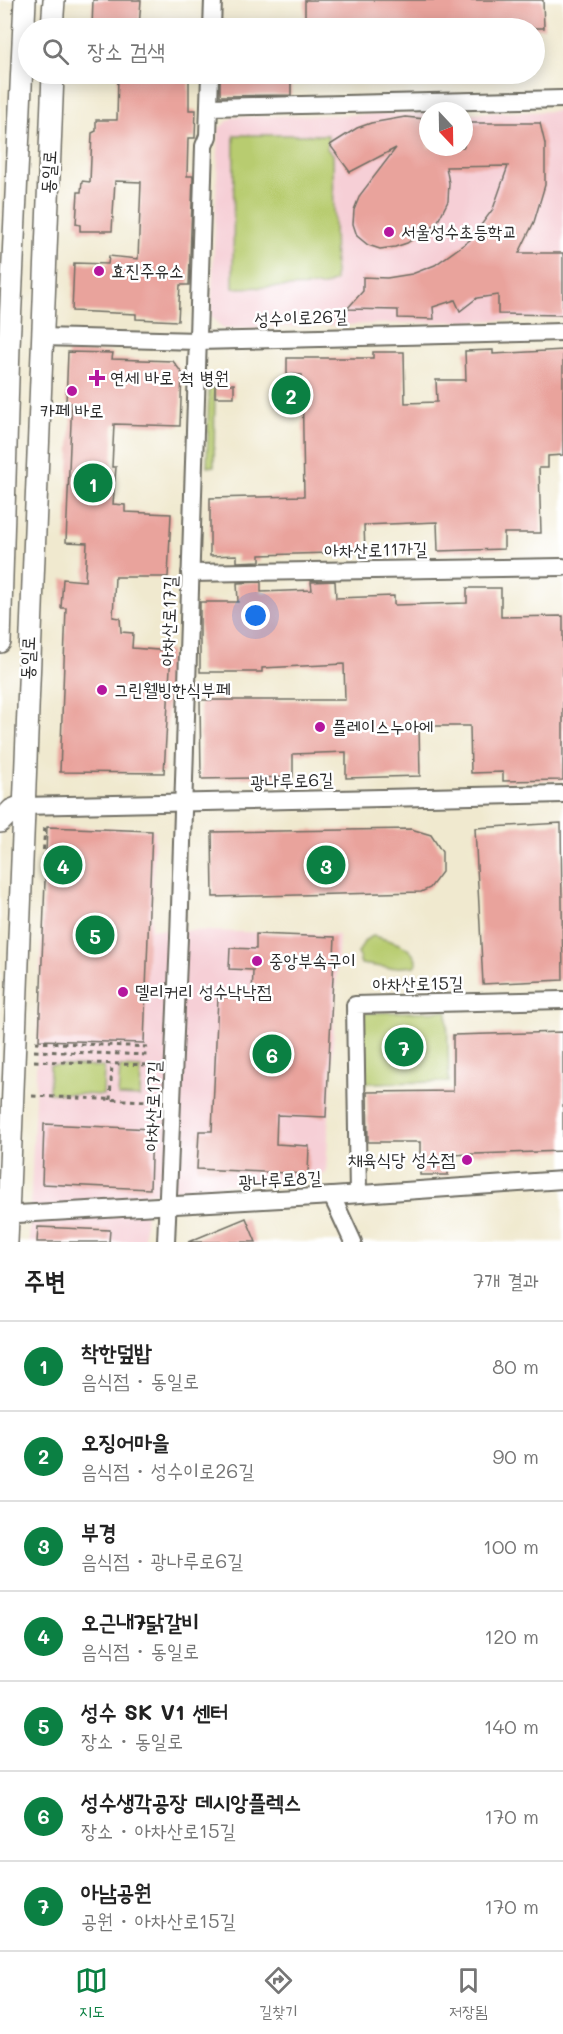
<!DOCTYPE html>
<html lang="ko">
<head>
<meta charset="utf-8">
<style>
	:root { --surface:#fff; --page:#f6f6f6; --text:#222; --muted:#767676; --line:#e0e0e0; --accent:#0b8043 }
	body { margin:0; font-family:Mali,"Poor Story",sans-serif; background:var(--page); color:var(--text) }
	.compass { position:absolute; left:419px; top:102px; width:54px; height:54px; border-radius:50%; background:var(--surface); box-shadow:0 3px 15px #0003; rotate:158deg }
	.you { position:absolute; left:256px; top:616px; width:21px; height:21px; margin:-15px; border:4px solid #fff; border-radius:50%; background:#1a73e8; box-shadow:0 0 0 9px #1a73e833 }
	.badge { display:grid; place-items:center; width:39px; height:39px; border-radius:50%; background:var(--accent); color:#fff; font-size:20px; font-weight:700 }
	.pin { position:absolute; translate:-50% -50%; border:3px solid #fff; box-shadow:0 2px 6px #0006 }
	.list { margin:0; padding:0; list-style:none }
	h2 { display:flex; justify-content:space-between; align-items:center; height:78px; margin:0; padding:0 24px; font-size:26px }
	h2 small { font-size:20px; font-weight:400; color:var(--muted) }
	.list li { display:grid; grid-template-columns:39px 1fr auto; gap:18px; align-items:center; box-sizing:border-box; height:90px; padding:0 24px; border-top:2px solid var(--line) }
	.list b { display:block; font-size:22px; white-space:nowrap }
	.list p { margin:0; font-size:20px; white-space:nowrap; color:var(--muted) }
	.list em { font-size:20px; font-style:normal; color:var(--muted) }
	.icon { flex:none; width:33px; height:33px; fill:none; stroke:currentColor; stroke-width:2; stroke-linecap:round; stroke-linejoin:round }
	.map { position:relative; flex:none; width:563px; height:1242px; overflow:hidden }
	.search { position:absolute; background:var(--surface); box-shadow:0 3px 15px #0003; left:18px; right:18px; top:18px; height:66px; display:flex; align-items:center; gap:15px; box-sizing:border-box; padding:0 21px; border-radius:33px; color:var(--muted); font-size:22px }
	.sheet { height:708px; background:var(--surface) }
	nav { display:flex; justify-content:space-around; align-items:center; box-sizing:border-box; height:84px; border-top:2px solid var(--line); background:var(--surface); font-size:16px; color:var(--muted) }
	nav a { display:grid; justify-items:center; gap:3px }
	nav .on { color:var(--accent) }
	.map>svg:first-child { display:block }
	.built { fill:#f6cfd6 }
	.green { fill:#b8cc70; stroke:#727c4e; stroke-width:1.5 }
	.building { fill:#e9a39c }
	.lines { fill:none; stroke-linecap:round; stroke-linejoin:round }
	.minor-casing { stroke:#706e64; stroke-width:20 }
	.major-casing { stroke:#706e64; stroke-width:24 }
	.path { stroke:#706e64; stroke-width:3; stroke-dasharray:4.5 4.5; stroke-linecap:butt }
	.minor { stroke:#fff; stroke-width:16 }
	.major { stroke:#fff; stroke-width:21 }
	.poi-dot { fill:#b5179e; stroke:#fff; stroke-width:2 }
	.labels { text-anchor:middle; stroke-width:5; stroke-linejoin:round; paint-order:stroke }
	.street-label { font-size:18px; fill:#2b2b2b; stroke:#fff }
	.poi-label { font-size:18px; fill:#2b2b2b; stroke:#fff; text-anchor:start }
</style>
</head>
<body>
<div class="map">
<svg width="563" height="1242" viewBox="0 0 563 1242">
	<rect width="100%" height="100%" fill="#fff"/>
	<filter id="ink" filterUnits="userSpaceOnUse"><feTurbulence type="fractalNoise" baseFrequency=".0167" numOctaves="2"/><feDisplacementMap in="SourceGraphic" scale="12" xChannelSelector="R" yChannelSelector="G"/><feConvolveMatrix kernelMatrix="1 2 1 2 8 2 1 2 1" color-interpolation-filters="sRGB"/></filter>
	<filter id="wash" filterUnits="userSpaceOnUse"><feTurbulence type="fractalNoise" baseFrequency=".008" numOctaves="4" result="noise"/><feDisplacementMap in="SourceGraphic" scale="24" xChannelSelector="R" yChannelSelector="G"/><feGaussianBlur stdDeviation="1.35" result="paint"/><feColorMatrix in="noise" values="0 0 0 0 0 0 0 0 0 0 0 0 0 0 0 0 0 1.4 0 .05"/><feComposite in="paint" operator="in"/></filter>
	<g filter="url(#wash)">
		<rect width="100%" height="100%" fill="#f0e9cf"/>
		<g class="built">
			<path d="M563,111v207l-340,11 -12,-13 8,-188 14,-11 195,-4v34h36v-34z"/>
			<path d="M46,826l109,4 -4,99 188,6 -13,239 -179,19 -3,49h-115z"/>
		</g>
		<g class="green">
			<path d="M234,135h94l-1,14 6,5 2,127 -11,5 -91,2z"/>
			<path d="M209,384h6l-1,82 -7,1z"/>
			<path d="M373,936c17,5 39,8 44,27l-2,3 -26,2 -28,-4 -3,-11 7,-13z"/>
			<path d="M447,1011l2,71 -88,1 -1,-70z"/>
			<path d="M50,1065l54,2 -1,28 -54,-2z"/>
			<path d="M120,1067l21,1 -1,29 -22,-1z"/>
		</g>
		<g id="blocks">
			<g class="building">
				<path d="M93,0h48l-2,28h-47z"/>
				<path d="M305,0h238l1,28h-239z"/>
				<path d="M118,74h71v36h7l-1,28h-7l-1,38h6l-4,109h-9l-2,36 -42,-2v-5l-64,-3 2,-48 34,1 1,-8 29,3 3,-77 -26,-1 -3,50h-32v-6l-4,-1 2,-32h3l1,-11 8,1 2,-49 4,-2v-11h21z"/>
				<path d="M220,74h71v21l-71,1z"/>
				<path d="M405,117l20,2 3,9v19h36v-24h76l5,21v41l-11,37 -15,31h44v62l-65,-1v-19l-21,3 -17,13 -5,-11 -22,7 1,12 -36,-1v-8l-51,-1 16,-18v-14l24,1 25,-4 23,-9 35,-25 23,-31 15,-43 -62,1 3,16 -1,18 -11,22 -30,20 -12,4 -15,2 -12,-4 -11,-9 -4,-12 1,-14 6,-15 36,-47 -46,24 -20,-27 27,-17 14,-5z"/>
				<path d="M493,350v4l70,-4v105l-15,1v12h-9l2,65h-37v16l-66,2 -1,-29 -73,3 1,27 -105,3v6l-23,1v-7l-27,1v-58l94,-2 -2,-121 -15,-1v-16h86v-6h31l1,51 32,-1 -1,-22h30l-1,-29z"/>
				<path d="M68,352l45,1 -1,6 61,2 9,12 -2,53 -66,-2 -2,43h4l-3,37 12,1v7l46,2 -3,63h-53l-2,40 7,1 1,14 12,1 -1,15 39,3 -7,122 -104,-1 6,-164h-5l2,-29 22,2 2,-38 -21,-1 5,-120v-19h-5z"/>
				<rect x="215" y="384" width="19" height="13"/>
				<path d="M335,581l1,17 58,-2v9l73,-2v-15h34v29l62,-1v164l-60,1v-9l-32,1 -1,-47h-51l1,50 -74,2v-26l-53,2v23l-92,2 -1,-79h145l-1,-36 -82,4v4h-62v-70h38l-1,-19 24,-1v10l51,-2 -1,-8z"/>
				<path d="M561,823l2,157 -80,4 -8,-156z"/>
				<path d="M47,827l105,4 -8,212 -105,-3z"/>
				<path d="M411,829l20,6 11,17v20l-12,16 -9,4 -208,5 -1,-65z"/>
				<path d="M256,934l79,3 -9,180 -49,-2 -1,29 33,2 -1,28 -111,-5 2,-38h13l6,-134 34,1 1,-28 -24,-1 1,-21 26,1z"/>
				<path d="M563,1032v119l-115,4v20h-28v-33h-52l-1,-50 86,-1v-56z"/>
				<path d="M44,1124l108,5 -2,60 -108,-5z"/>
				<path d="M246,1218l10,24h-68z"/>
				<path d="M38,1227l72,3 -1,12h-72z"/>
			</g>
		</g>
	</g>
	<g filter="url(#ink)">
		<use href="#blocks" fill-opacity="0" stroke="#706e64" stroke-width="1.5"/>
		<g class="lines">
			<g class="minor-casing">
				<g id="minor">
					<path d="M212,28l1,-28"/>
					<path d="M209,107l354,-8"/>
					<path d="M41,337l157,4 365,-9"/>
					<path d="M190,573l373,-6"/>
					<path d="M22,806l541,-12"/>
					<path d="M358,1194l-3,-189 208,-5"/>
					<path d="M332,1196l21,46"/>
					<path d="M0,1215l332,-19 231,-16"/>
					<path d="M166,1242l13,-304 25,-792 4,-10 2,-62"/>
				</g>
			</g>
			<g class="major-casing">
				<g id="major">
					<path d="M52,28l2,-28"/>
					<path d="M0,642l9,-296 16,-346"/>
					<path d="M0,822l12,-12 10,-4"/>
					<path d="M7,1242l46,-1168"/>
				</g>
			</g>
			<g class="path">
				<path d="M43,859l2,-35"/>
				<path d="M35,1042l115,5"/>
				<path d="M34,1051l116,4"/>
				<path d="M34,1061l115,4"/>
				<path d="M32,1096l116,5"/>
				<path d="M110,1100l2,-36"/>
			</g>
			<use href="#minor" class="minor"/>
			<use href="#major" class="major"/>
		</g>
	</g>
	<g class="poi-dot">
		<circle cx="389" cy="232" r="6"/>
		<circle cx="99" cy="271" r="6"/>
		<path d="M94 369h6v6h6v6h-6v6h-6v-6h-6v-6h6z"/>
		<circle cx="72" cy="391" r="6"/>
		<circle cx="102" cy="690" r="6"/>
		<circle cx="320" cy="727" r="6"/>
		<circle cx="257" cy="961" r="6"/>
		<circle cx="123" cy="992" r="6"/>
		<circle cx="467" cy="1160" r="6"/>
	</g>
	<g class="labels">
		<g class="street-label">
			<text transform="translate(49 172) rotate(-87)" y="6">동일로</text>
			<text transform="translate(301 318) rotate(-2)" y="6">성수이로26길</text>
			<text transform="translate(376 550) rotate(-1)" y="6">아차산로11가길</text>
			<text transform="translate(169 621) rotate(-88)" y="6">아차산로17길</text>
			<text transform="translate(28 658) rotate(-88)" y="6">동일로</text>
			<text transform="translate(292 781) rotate(-2)" y="6">광나루로6길</text>
			<text transform="translate(418 984) rotate(-1)" y="6">아차산로15길</text>
			<text transform="translate(153 1106) rotate(-88)" y="6">아차산로17길</text>
			<text transform="translate(280 1180) rotate(-3)" y="6">광나루로8길</text>
		</g>
		<g class="poi-label">
			<text x="401" y="238">서울성수초등학교</text>
			<text x="111" y="277">효진주유소</text>
			<text x="110" y="384">연세 바로 척 병원</text>
			<text x="72" y="417" text-anchor="middle">카페 바로</text>
			<text x="114" y="696">그린웰빙한식부페</text>
			<text x="332" y="733">플레이스누아에</text>
			<text x="269" y="967">중앙부속구이</text>
			<text x="135" y="998">델리커리 성수낙낙점</text>
			<text x="455" y="1166" text-anchor="end">채육식당 성수점</text>
		</g>
	</g>
</svg>
<svg class="compass" viewBox="-18 -18 36 36"><path d="M0-13l5 13h-10z" fill="#e53935"/><path d="M0 13l5-13h-10z" fill="#767676"/></svg>
<div class="you"></div>
<div class="pin badge" style="left:93px;top:483px">1</div>
<div class="pin badge" style="left:291px;top:395px">2</div>
<div class="pin badge" style="left:326px;top:865px">3</div>
<div class="pin badge" style="left:63px;top:865px">4</div>
<div class="pin badge" style="left:95px;top:935px">5</div>
<div class="pin badge" style="left:272px;top:1054px">6</div>
<div class="pin badge" style="left:404px;top:1047px">7</div>
<div class="search"><svg class="icon" aria-label="search" viewBox="0 0 24 24"><circle cx="10" cy="10" r="6"/><path d="M15 15l6 6"/></svg>장소 검색</div>
</div>
<section class="sheet">
<h2>주변<small>7개 결과</small></h2>
<ul class="list">
<li><span class="badge">1</span><div><b>착한덮밥</b><p>음식점 · 동일로</p></div><em>80 m</em></li>
<li><span class="badge">2</span><div><b>오징어마을</b><p>음식점 · 성수이로26길</p></div><em>90 m</em></li>
<li><span class="badge">3</span><div><b>부경</b><p>음식점 · 광나루로6길</p></div><em>100 m</em></li>
<li><span class="badge">4</span><div><b>오근내7닭갈비</b><p>음식점 · 동일로</p></div><em>120 m</em></li>
<li><span class="badge">5</span><div><b>성수 SK V1 센터</b><p>장소 · 동일로</p></div><em>140 m</em></li>
<li><span class="badge">6</span><div><b>성수생각공장 데시앙플렉스</b><p>장소 · 아차산로15길</p></div><em>170 m</em></li>
<li><span class="badge">7</span><div><b>아남공원</b><p>공원 · 아차산로15길</p></div><em>170 m</em></li>
</ul>
</section>
<nav>
<a class="on"><svg class="icon" aria-label="map" viewBox="0 0 24 24"><path d="M3 6l6-2 6 2 6-2v14l-6 2-6-2-6 2zM9 4v14M15 6v14"/></svg>지도</a>
<a><svg class="icon" aria-label="directions" viewBox="0 0 24 24"><path d="M12 3l9 9-9 9-9-9zM9 14v-3h6M13 9l2 2-2 2"/></svg>길찾기</a>
<a><svg class="icon" aria-label="saved" viewBox="0 0 24 24"><path d="M7 4h10v16l-5-4-5 4z"/></svg>저장됨</a>
</nav>
</body>
</html>
